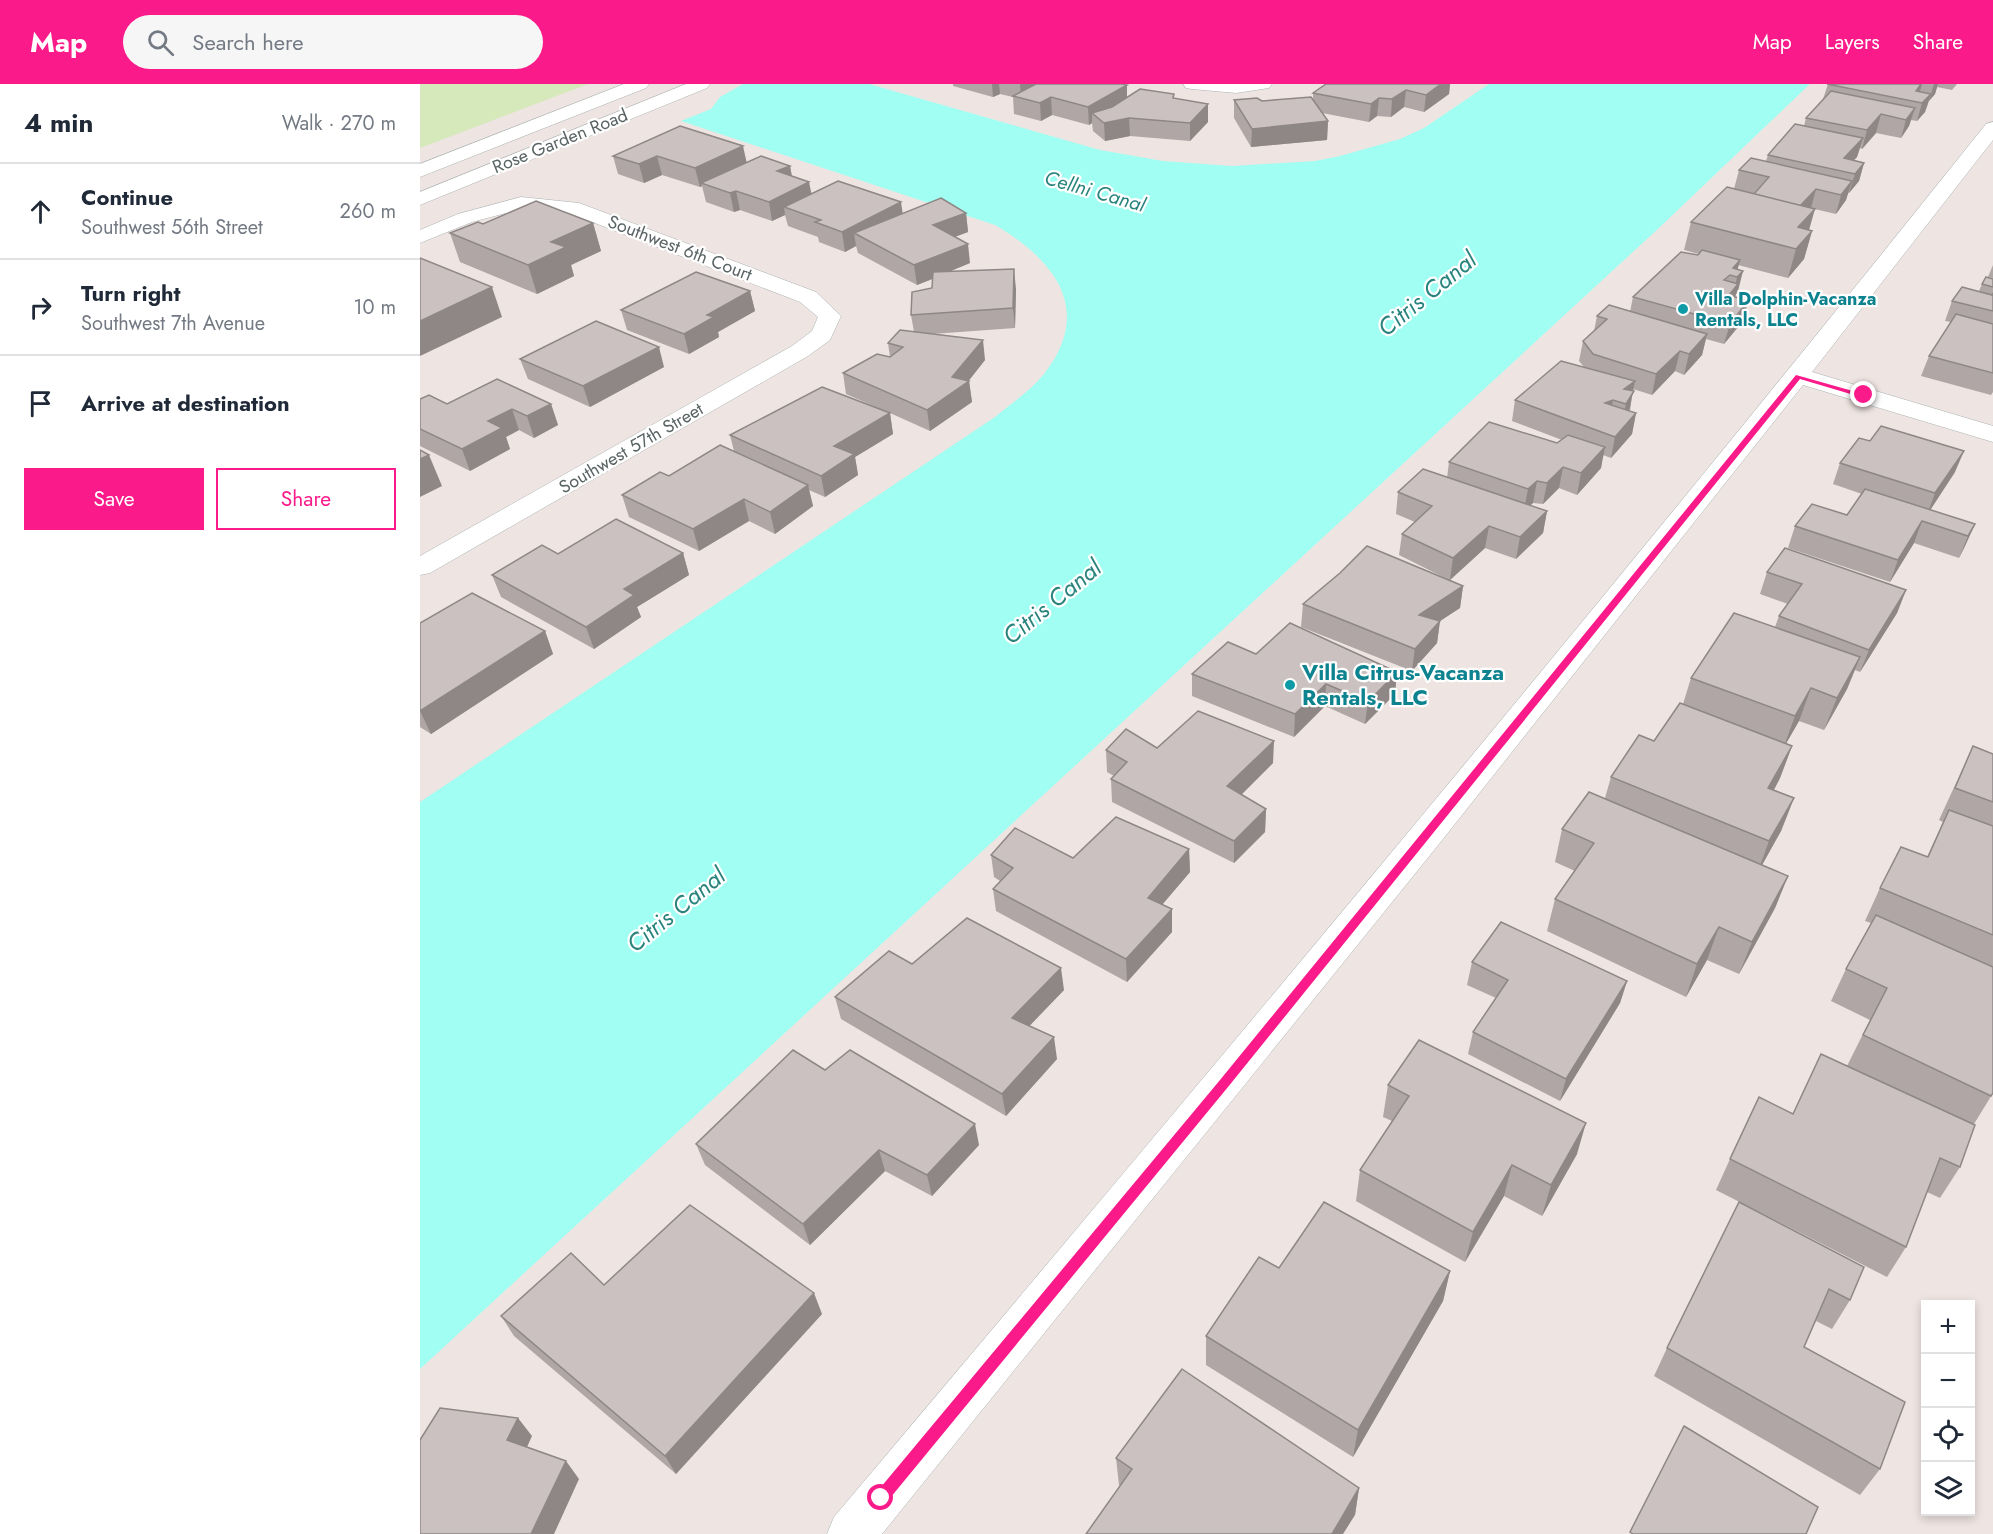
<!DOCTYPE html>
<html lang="en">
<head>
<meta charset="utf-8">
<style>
	:root { --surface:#fff; --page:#f6f6f7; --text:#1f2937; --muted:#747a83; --line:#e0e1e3; --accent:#fb1a8a }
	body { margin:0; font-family:Jost,sans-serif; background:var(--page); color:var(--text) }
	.controls { position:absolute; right:18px; bottom:18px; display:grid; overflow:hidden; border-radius:0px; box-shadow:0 3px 9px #0003 }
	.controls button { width:54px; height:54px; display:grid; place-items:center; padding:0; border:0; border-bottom:2px solid var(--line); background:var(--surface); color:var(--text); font:30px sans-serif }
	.stop { position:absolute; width:18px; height:18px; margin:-14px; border:4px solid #fb1a8a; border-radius:50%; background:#fff }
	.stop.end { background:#fb1a8a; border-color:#fff; box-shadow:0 2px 6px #0008 }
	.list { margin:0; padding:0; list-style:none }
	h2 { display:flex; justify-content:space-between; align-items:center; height:78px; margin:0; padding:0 24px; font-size:26px }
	h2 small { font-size:20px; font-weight:400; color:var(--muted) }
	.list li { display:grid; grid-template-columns:39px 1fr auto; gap:18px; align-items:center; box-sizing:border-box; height:96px; padding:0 24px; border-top:2px solid var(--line) }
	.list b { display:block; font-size:22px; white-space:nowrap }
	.list p { margin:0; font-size:20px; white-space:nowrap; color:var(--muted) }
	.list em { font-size:20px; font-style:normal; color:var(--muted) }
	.actions { display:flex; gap:12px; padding:18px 24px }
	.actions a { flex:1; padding:14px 0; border:2px solid var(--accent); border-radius:0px; text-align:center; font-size:21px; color:var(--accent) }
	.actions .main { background:var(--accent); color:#fff }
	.icon { flex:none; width:33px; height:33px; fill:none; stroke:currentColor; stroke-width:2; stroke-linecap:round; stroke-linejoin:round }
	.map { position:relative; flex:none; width:1573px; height:1450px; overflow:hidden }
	header { display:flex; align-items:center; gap:36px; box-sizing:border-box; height:84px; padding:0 30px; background:var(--accent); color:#fff }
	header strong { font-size:28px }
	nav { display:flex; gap:33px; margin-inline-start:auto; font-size:21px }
	.search { width:420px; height:54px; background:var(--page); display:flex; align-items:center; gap:15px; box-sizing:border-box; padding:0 21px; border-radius:33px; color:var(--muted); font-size:22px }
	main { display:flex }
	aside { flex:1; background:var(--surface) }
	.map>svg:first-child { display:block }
	.green { fill:#d5e9ba }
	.water { fill:#a0fff2 }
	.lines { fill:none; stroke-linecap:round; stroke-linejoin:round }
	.minor-casing { stroke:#abb3b3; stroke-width:1 }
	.tertiary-casing { stroke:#abb3b3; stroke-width:1 }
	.minor { fill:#fff; fill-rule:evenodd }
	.tertiary { fill:#fff; fill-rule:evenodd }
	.wall { fill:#afa6a5 }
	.shaded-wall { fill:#8e8786 }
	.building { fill:#cbc1c0; stroke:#8e8786; stroke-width:1.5 }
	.route { fill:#fb1a8a }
	.culture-dot { fill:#0f9aa8; stroke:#fff; stroke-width:2 }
	.labels { text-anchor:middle; stroke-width:4.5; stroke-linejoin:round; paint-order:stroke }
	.far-street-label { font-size:18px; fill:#5a6464; stroke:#fff }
	.far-culture-label { font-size:18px; font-weight:bold; fill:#0d838f; stroke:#fff; text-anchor:start }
	.far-water-label { font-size:20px; font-style:italic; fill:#28837d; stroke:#fff }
	.culture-label { font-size:22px; font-weight:bold; fill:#0d838f; stroke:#fff; text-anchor:start }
	.water-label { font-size:24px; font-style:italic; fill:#28837d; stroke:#fff }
</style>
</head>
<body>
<header>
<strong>Map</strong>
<div class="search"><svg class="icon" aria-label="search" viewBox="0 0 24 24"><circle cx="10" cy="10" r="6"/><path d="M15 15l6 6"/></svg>Search here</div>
<nav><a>Map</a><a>Layers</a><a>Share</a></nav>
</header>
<main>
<aside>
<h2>4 min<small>Walk · 270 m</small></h2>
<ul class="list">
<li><svg class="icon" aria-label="ahead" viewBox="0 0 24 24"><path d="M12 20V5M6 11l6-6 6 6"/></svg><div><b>Continue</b><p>Southwest 56th Street</p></div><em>260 m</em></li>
<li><svg class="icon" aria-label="right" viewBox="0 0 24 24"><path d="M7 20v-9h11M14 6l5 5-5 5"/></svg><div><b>Turn right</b><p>Southwest 7th Avenue</p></div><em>10 m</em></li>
<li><svg class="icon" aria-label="arrive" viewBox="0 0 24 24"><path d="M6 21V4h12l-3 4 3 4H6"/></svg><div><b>Arrive at destination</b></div></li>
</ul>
<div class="actions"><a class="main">Save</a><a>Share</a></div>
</aside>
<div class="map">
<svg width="1573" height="1450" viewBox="0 0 1573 1450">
	<rect width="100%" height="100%" fill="#eee4e1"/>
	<path class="green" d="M0,0h168l-168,64z"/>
	<path class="water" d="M323,0h126l231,66 63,11 69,5 83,-5 25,-5 60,-17 24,-11 65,-44h321l-150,143 -1240,1142v-567l575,-385c17,-14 35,-26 49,-43 51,-65 9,-115 -49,-149l-314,-104 30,-12 9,-12z"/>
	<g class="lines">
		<g class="minor-casing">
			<g id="minor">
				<path d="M763,0h89l-3,4 -33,5 -44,-4 -6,-1z"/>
				<path d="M1573,38v18l-181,232 181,54v16l-190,-57 -364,459 -557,690h-55l7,-17c389,-461 776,-922 1152,-1393z"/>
				<path d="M101,113l58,6 237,89 25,24 -11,24 -22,16 -378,217 -10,2v-19l372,-210 20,-15 6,-14 -18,-15 -231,-89 -48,-4 -49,13 -52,21v-13l38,-16z"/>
			</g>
		</g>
		<g class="tertiary-casing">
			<g id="tertiary">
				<path d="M204,0h25l-3,4 -226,89v-13z"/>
				<path d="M266,0h24l-3,4 -287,117v-13z"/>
			</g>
		</g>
		<use href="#minor" class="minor"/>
		<use href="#tertiary" class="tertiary"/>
	</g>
	<g class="wall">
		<path d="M533,0h169l5,1v12l47,1 34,24 -18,19 -60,-5 -25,5 -12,-10 -1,-8 -3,2 -37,-10 -11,6 -27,-7 -1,-17 -13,-3 -7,3 -40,-11z"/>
		<path d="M1030,0l-1,10 -25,18 -20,-5 -13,10 -14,-1 -8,6 -47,-9 6,8 -1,19 -76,7 -17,-29v-18l28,1 51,-1v-7z"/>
		<path d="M1408,0h129l-5,6 -15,-3 -2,7 -6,7 -4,11 -8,9 -6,-1 -2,6 -8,12 -25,-5 -14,16 -2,-1 -3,9 -3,3 10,3 -5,18 -10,12h-1l-2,7 -10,14 -26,-6 -1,22 3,1 -8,28 -16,19 -50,-13 -1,4 1,22 -2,3 -1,3 13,4 -5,20 -19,23 -18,-5 -4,16 -18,20 -9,-4 -23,24 -19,-6 -3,22 6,2 -4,21 -21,24 -8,-3 -2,13 -24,27 -18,-7 -16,16 -10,-1 -3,3 17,5 -4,22 -27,26 -31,-11 -35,32 13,6 -3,22 -20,13 -3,22 -25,28 -111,-44 2,-23 144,-25 -48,-24 3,-21 13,-12 -19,-8 2,-22 49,-14 2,-16 108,-19 5,-3 -50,-19 3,-21 69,-33 -5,-6 4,-20 11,-10 3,-15 33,-4 3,-15 66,-43 -15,-4 7,-28 63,-28 -20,-5 5,-19 27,-9 2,-6 36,-29 2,-8 17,-19z"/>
		<path d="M260,42l67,37 43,3 2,10 19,18 92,20 63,-1 2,19 -13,5 15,26 -20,8 66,18 -1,39 -83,6 53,26 -17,21h1l3,21 -42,29 -40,-18 3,21 -38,23 3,18 -33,22 -16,-7 4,16 -38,28 -26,-13 -50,30 -70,-34 -7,-22 112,-44 -4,-16 159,-22 -43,-19 -3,-21 47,-16 -2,-14 26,-11 -3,-17 21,-27 1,-9 -16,6 -59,-32 -2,-7 -11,6 -26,-10 -1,-5 -30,-11 -3,-11 -13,6 -32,-11 -6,2 -28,-10 -4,-16 -2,1 -38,-12 -18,8 -26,-9 -5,-18z"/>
		<path d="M173,139l8,28 -30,14 3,11 -37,18 -77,-32 -10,-29 33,-9z"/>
		<path d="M1573,181v13l-5,-1z"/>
		<path d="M1573,195v113l-2,3 -70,-19 8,-20 22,-34 -6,-1 7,-20 27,-10 3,-7z"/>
		<path d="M330,207l5,20 -37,21 1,5 -30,17 -62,-24 -6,-20z"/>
		<path d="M100,275l144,8 -74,40 -62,-28z"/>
		<path d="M0,315l27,5h104l7,21 -24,13 -15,-8 -13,7 4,12 -40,22 -50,-25z"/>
		<path d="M1420,379l115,9 -25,38 45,14 -10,22 -6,12 -45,-15 -24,39 -102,-34 7,-22 52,-11 15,-21 -29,-10z"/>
		<path d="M263,469l6,22 -52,32 4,10 -47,32 -93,-52 -9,-22 66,-21z"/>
		<path d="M1347,488l139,18 -9,23 -37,59 -5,-2 -8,19 -23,41 -25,-9 -13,22 6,3 -12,32 -6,12 20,8 -13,33 -19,34 26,11 -13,32 -36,66 -32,-14 -21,37 -139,-66 8,-32 20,-28 -20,-9 7,-33 43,-31 6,-21 43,-36 29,-37 8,-26 84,-51 4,-11 9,-12 -28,-10z"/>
		<path d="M0,539l125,8 8,23 -122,80 -11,-7z"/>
		<path d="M836,570l141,18 -2,22 -30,30 -40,-18 -31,31 -102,-41v-22z"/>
		<path d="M1553,662l20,8v339l-19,31 -14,43 -20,31 -13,-6 -21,55 -19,30 -171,-87 14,-31 63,-45 54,-48 23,-46 -39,-19 15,-32 25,-46 -6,-2 15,-33 47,-31 16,-35 -4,-2z"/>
		<path d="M737,664l116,15 -32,32 25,14 -1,23 -31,31 -122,-61 -1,-23 3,-3 -7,-4 -1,-22z"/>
		<path d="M769,765l1,23 -28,33 10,4v23l-45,50 -131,-71 -3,-22 7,-8 -6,-4 -3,-22 82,3z"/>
		<path d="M1052,878l155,19 -7,22 -60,98 -92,-47 5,-22 23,-34 -29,-13z"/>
		<path d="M492,880l152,26 -35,36 28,33 -51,57 -165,-97 -6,-22z"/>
		<path d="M405,986l154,75 -47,51 -47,-25 -75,74 -105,-80 -9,-21z"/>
		<path d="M968,1001l189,69 -35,62 -38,-20 -39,66 -109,-61 4,-31 32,-49 -9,-4z"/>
		<path d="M1319,1118l111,98 -18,29 -16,-8 -12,26 76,122 -20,26 -206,-119 13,-28z"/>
		<path d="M859,1184l171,3 -7,30 -90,156 -147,-92v-29z"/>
		<path d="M184,1201l218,29 -146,160 -162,-138 -13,-20z"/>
		<path d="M696,1374l243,30 -4,27 -235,-29 -1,-1z"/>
	</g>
	<g class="shaded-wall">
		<path d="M572,0h7l1,10 -7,3z"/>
		<path d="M600,0h34l-33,14z"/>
		<path d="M1021,0h9l-1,10 -25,18 2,-17z"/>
		<path d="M1501,0h1l-4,14 -2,-7z"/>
		<path d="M1514,0h4l-3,10 -6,7z"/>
		<path d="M707,1v18l-35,10v10l-3,2 -1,-18z"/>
		<path d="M986,6l-2,17 -13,10 1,-18z"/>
		<path d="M1511,10l-6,18 -8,9 5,-18z"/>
		<path d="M631,13l1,18 -11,6 -1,-18z"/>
		<path d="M959,14l-2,18 -8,6 2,-18z"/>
		<path d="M788,20v18l-18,19v-18z"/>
		<path d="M1495,24l-6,18 -8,12 5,-18z"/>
		<path d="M1461,30l-5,19 -14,16 5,-19z"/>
		<path d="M709,34l1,18 -25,5 -1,-18z"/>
		<path d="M908,37l-1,19 -76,7 1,-18z"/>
		<path d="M1443,54l-6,19 -14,15 1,-14z"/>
		<path d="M323,62l4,18 -46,19 1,3 -2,1 -5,-19z"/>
		<path d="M237,72l5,19 -18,8 -5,-19z"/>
		<path d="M1444,79l-5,18 -10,12 6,-19z"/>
		<path d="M370,82l3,18 -16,-13z"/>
		<path d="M1432,97l-6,19 -10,14 5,-19z"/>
		<path d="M389,98l4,19 -29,6 1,8 -13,6 -3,-19z"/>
		<path d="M1396,105l-5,19 -19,20 5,-19z"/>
		<path d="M316,107l4,19 -6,2 -4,-19z"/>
		<path d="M481,118l3,20 -50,11 2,13 -11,6 -3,-20z"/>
		<path d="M1395,125l-8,28 5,-6 -8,28 -16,19 8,-29 2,-22z"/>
		<path d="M546,129l2,19 -33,12 -2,-19z"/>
		<path d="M173,139l8,28 -30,14 3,11 -37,18 -9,-29 23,-23z"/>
		<path d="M548,160l2,19 -53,22 -3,-20z"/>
		<path d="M1320,176l-4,16 -3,-8z"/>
		<path d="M594,185l2,20 -1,39 -2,-20z"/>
		<path d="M1323,187l-5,20 -2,3 -3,10 -4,-9 6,-7 2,-11z"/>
		<path d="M72,203l10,30 -82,39v-35z"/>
		<path d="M330,207l5,20 -37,21 1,5 -30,17 -5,-20 23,-19z"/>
		<path d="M1328,217l-5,20 -19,23 6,-20z"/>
		<path d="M1287,250l-5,21 -18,20 5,-21z"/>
		<path d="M563,256l2,20 -18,23 2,-2 3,21 -42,29 -3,-21 25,-33z"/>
		<path d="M239,263l5,20 -74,40 -7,-21z"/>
		<path d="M1260,267l-5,20 -23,24 4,-21z"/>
		<path d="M1215,297l-6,31 -8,13 5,-21 -2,-15z"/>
		<path d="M1193,316l-4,21 -4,-18z"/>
		<path d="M131,320l7,21 -24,13 -7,-22z"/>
		<path d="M92,325l7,21 -13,7 4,12 -40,22 -8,-22 26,-28z"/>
		<path d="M470,329l3,21 -38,23 3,18 -33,22 -4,-21 13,-30z"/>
		<path d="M1216,329l-4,21 -21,24 4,-21z"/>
		<path d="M1185,363l-4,21 -24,27 4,-22z"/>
		<path d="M1544,367l-9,21 -28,43 8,-22z"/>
		<path d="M9,371l13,31 -22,11v-38z"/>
		<path d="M1143,383l-4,21 -16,16 4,-21z"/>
		<path d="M1117,397l-4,22 -9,7 4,-21z"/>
		<path d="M388,401l5,21 -38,28 -5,-22z"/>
		<path d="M324,415l5,22 -50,30 -6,-22z"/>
		<path d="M1127,427l-4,22 -27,26 4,-22z"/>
		<path d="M1502,437l-8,22 -24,39 8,-22z"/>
		<path d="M1555,440l-10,22 -6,12 9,-22z"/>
		<path d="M1069,442l-4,22 -35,32 3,-22z"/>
		<path d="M263,469l6,22 -52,32 4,10 -47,32 -8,-22 38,-38z"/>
		<path d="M1043,502l-3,22 -20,13 -3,22 -25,28 7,-56z"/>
		<path d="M1486,506l-9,23 -37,59 9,-22z"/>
		<path d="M125,547l8,23 -122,80 -11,-23z"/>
		<path d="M1440,573l-13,32 -23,41 13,-32z"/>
		<path d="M977,588l-2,22 -30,30 3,-22z"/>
		<path d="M906,600l-1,22 -31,31 1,-23z"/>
		<path d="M1391,604l-12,33 -16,28 12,-33z"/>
		<path d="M854,657l-1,22 -46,46v-23z"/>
		<path d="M1372,662l-12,32 -23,43 11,-33z"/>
		<path d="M1374,714l-13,33 -24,43 12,-33z"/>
		<path d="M846,725l-1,23 -31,31v-22z"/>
		<path d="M769,765l1,23 -41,48 -1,-22z"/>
		<path d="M1368,792l-13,32 -36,66 13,-32z"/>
		<path d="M752,825v23l-45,50 -1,-23z"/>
		<path d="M1299,843l-12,33 -21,37 11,-33z"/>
		<path d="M641,884l3,22 -48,50 -4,-22z"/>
		<path d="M1207,897l-7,22 -60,98 6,-22z"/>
		<path d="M634,953l3,22 -51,57 -4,-22z"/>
		<path d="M1166,1039l-9,31 -35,62 9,-31z"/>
		<path d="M555,1040l4,21 -47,51 -5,-21z"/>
		<path d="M459,1066l6,21 -75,74 -7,-21z"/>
		<path d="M1092,1081l-8,31 -39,66 8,-30z"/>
		<path d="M1030,1187l-7,30 -90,156 5,-27z"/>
		<path d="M394,1209l8,21 -146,160 -11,-18z"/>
		<path d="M98,1334l14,18 -10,22 -15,-18z"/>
		<path d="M146,1377l13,18 -25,55h-23z"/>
		<path d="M939,1404l-4,27 -12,19h-11z"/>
	</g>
	<g class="building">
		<path d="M616,0h86l5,1 -39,22 -37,-10 -11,6 -27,-7z"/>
		<path d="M906,0h115l-15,11 -20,-5 -14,9 -13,-1 -8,6 -58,-11z"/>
		<path d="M1407,0h94l-5,7 15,3 -9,9z"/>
		<path d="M720,5l34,5 -1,4 35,6 -18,19 -61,-5 -25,5 -12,-10 20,-6z"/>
		<path d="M1411,7l84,17 -9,12 -25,-6 -14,16 -61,-12z"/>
		<path d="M891,13l17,24 -76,8 -18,-29 23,-2 5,3z"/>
		<path d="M1375,40l68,14 -19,20 20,5 -9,11 -87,-19z"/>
		<path d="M260,42l63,20 -48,22 -38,-12 -18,8 -26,-8z"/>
		<path d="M341,72l29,10 -13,5 32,11 -40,20 -33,-11 -6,2 -29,-10z"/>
		<path d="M1331,74l101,23 -11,14 -25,-6 -16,17 -46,-12 15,-17 -30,-7z"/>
		<path d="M418,97l63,21 -59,30 -27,-10 6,-2 -37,-13z"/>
		<path d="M1307,103l88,22 -17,18 14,4 -16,18 -105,-27z"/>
		<path d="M521,114l25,15 -33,12 35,19 -54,21 -60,-32z"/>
		<path d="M116,117l57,22 -42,19 15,5 -38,18 -78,-32 28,-11 5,2z"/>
		<path d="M1282,166l38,10 -7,8 10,3 -6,6 -7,-2 -6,5 14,4 -9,11 19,6 -18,23 -97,-27 48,-45 17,3z"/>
		<path d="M0,174l72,29 -72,34z"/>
		<path d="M594,185l-1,39 -102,7 1,-23 20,-4 1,-16z"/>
		<path d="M276,188l54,19 -43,24 7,2 -30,17 -63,-24z"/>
		<path d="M1566,193l7,2v8l-11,-3z"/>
		<path d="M1542,203l30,8 1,-2v18l-41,-10z"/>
		<path d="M1189,221l98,29 -18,20 -9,-3 -24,23 -63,-20 -10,-13 24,-22 -10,-3z"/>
		<path d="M1536,230l37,10v49l-64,-17z"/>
		<path d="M176,237l63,26 -76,39 -63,-27z"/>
		<path d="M480,246l83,10 -31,37 17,4 -42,29 -84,-37 34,-19 13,3 13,-10 -15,-4z"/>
		<path d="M1141,277l74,20 -11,8 10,2 -8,13 -13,-4 -8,3 31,10 -21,24 -100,-37z"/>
		<path d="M77,295l54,25 -24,12 -15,-7 -24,12 14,7 -40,21 -42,-20v-30l9,-4 18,9z"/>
		<path d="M402,303l68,26 -56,33 20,8 -33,22 -91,-41z"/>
		<path d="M1069,338l68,21 11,-8 37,12 -24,26 -18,-6 -16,16 -10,-2 -9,8 -79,-27z"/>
		<path d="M1461,342l83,25 -29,42 -95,-30 19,-25 11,3z"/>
		<path d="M300,361l88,40 -38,27 -26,-13 -51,30 -71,-34 38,-23 9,4z"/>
		<path d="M0,366l9,5 -9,4z"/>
		<path d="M1003,385l124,42 -27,26 -31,-11 -36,32 -51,-24 30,-28 -34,-14z"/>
		<path d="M1445,405l110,35 -7,12 -46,-15 -24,39 -103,-34 17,-22 35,11z"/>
		<path d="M196,435l67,34 -59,36 10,6 -48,32 -94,-52 50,-30 16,9z"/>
		<path d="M947,462l96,40 -44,29 21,6 -25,28 -112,-45 37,-31z"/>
		<path d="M1365,464l121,42 -37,60 -90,-34 23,-32 -35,-12z"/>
		<path d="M52,509l73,38 -125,80v-88z"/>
		<path d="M1314,529l126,44 -23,41 -26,-10 -16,28 -104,-38z"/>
		<path d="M870,539l107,49 -29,30 -42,-18 -31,30 -103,-40 36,-32 28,12z"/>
		<path d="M1260,619l112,43 -24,42 26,10 -25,43 -158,-64 28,-42 15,6z"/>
		<path d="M778,627l76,30 -47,45 39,23 -32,32 -123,-62 16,-17 -21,-12 20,-21 31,19z"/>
		<path d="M1553,662l20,8v48l-38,-14z"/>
		<path d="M1169,708l199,84 -36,66 -33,-15 -22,37 -142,-65 39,-56 -32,-14z"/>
		<path d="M1529,726l44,16v109l-113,-47 21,-41 27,10z"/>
		<path d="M696,733l73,32 -41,49 24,11 -46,50 -133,-70 20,-21 -22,-13 24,-27 58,30z"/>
		<path d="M1456,831l117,52v126l-2,3 -128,-61 24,-47 -41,-19z"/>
		<path d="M547,834l94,50 -49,50 42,19 -52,57 -167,-97 54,-46 23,13z"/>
		<path d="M1081,838l126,59 -61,98 -93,-47 35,-52 -36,-18z"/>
		<path d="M999,956l167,83 -35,62 -39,-20 -39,67 -113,-62 49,-74 -21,-11z"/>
		<path d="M373,966l32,20 25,-20 125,74 -48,51 -48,-25 -76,74 -107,-80z"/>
		<path d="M1401,970l154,71 -15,42 -20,-9 -34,89 -176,-88 29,-62 34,17z"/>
		<path d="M904,1118l126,69 -92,159 -152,-94 53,-79 20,11z"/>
		<path d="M1319,1118l125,65 -14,33 -21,-11 -25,58 101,55 -25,67 -213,-121z"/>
		<path d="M270,1121l124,88 -149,163 -164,-140 70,-63 33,32z"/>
		<path d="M762,1285l177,119 -27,46h-246l46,-65 -16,-11z"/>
		<path d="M20,1324l78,10 -11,22 59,21 -35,73h-111v-94z"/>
		<path d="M1264,1342l134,81 -12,27h-173l-3,-2z"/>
	</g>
	<path class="route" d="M1376,291l71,20 -3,3 -64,-19 -572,708 -342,416 -5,2 -5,-2 -2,-5 2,-5 344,-413z"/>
	<g class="culture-dot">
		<circle cx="1263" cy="225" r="6"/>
		<circle cx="870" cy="601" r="6"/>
	</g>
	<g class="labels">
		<g class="far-street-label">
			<text transform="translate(140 57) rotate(-22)" y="6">Rose Garden Road</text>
			<text transform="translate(260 164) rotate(21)" y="6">Southwest 6th Court</text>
			<text transform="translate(211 364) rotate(-30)" y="6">Southwest 57th Street</text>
		</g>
		<g class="far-culture-label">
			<text x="1275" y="221">Villa Dolphin-Vacanza<tspan x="1275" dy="21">Rentals, LLC</tspan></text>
		</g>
		<g class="far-water-label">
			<text transform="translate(675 107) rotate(16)" y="7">Cellni Canal</text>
		</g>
		<g class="culture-label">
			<text x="882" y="596">Villa Citrus-Vacanza<tspan x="882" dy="25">Rentals, LLC</tspan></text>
		</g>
		<g class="water-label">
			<text transform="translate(1007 210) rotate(-39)" y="8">Citris Canal</text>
			<text transform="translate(632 518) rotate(-39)" y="8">Citris Canal</text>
			<text transform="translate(256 826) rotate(-39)" y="8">Citris Canal</text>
		</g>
	</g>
</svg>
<div class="controls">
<button>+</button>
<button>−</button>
<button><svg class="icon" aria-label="locate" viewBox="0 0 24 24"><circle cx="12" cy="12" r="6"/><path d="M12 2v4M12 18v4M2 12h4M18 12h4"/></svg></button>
<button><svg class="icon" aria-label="layers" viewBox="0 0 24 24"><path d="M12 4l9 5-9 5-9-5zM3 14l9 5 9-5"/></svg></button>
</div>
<div class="stop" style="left:461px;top:1414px"></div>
<div class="stop end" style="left:1444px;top:311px"></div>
</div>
</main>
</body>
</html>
